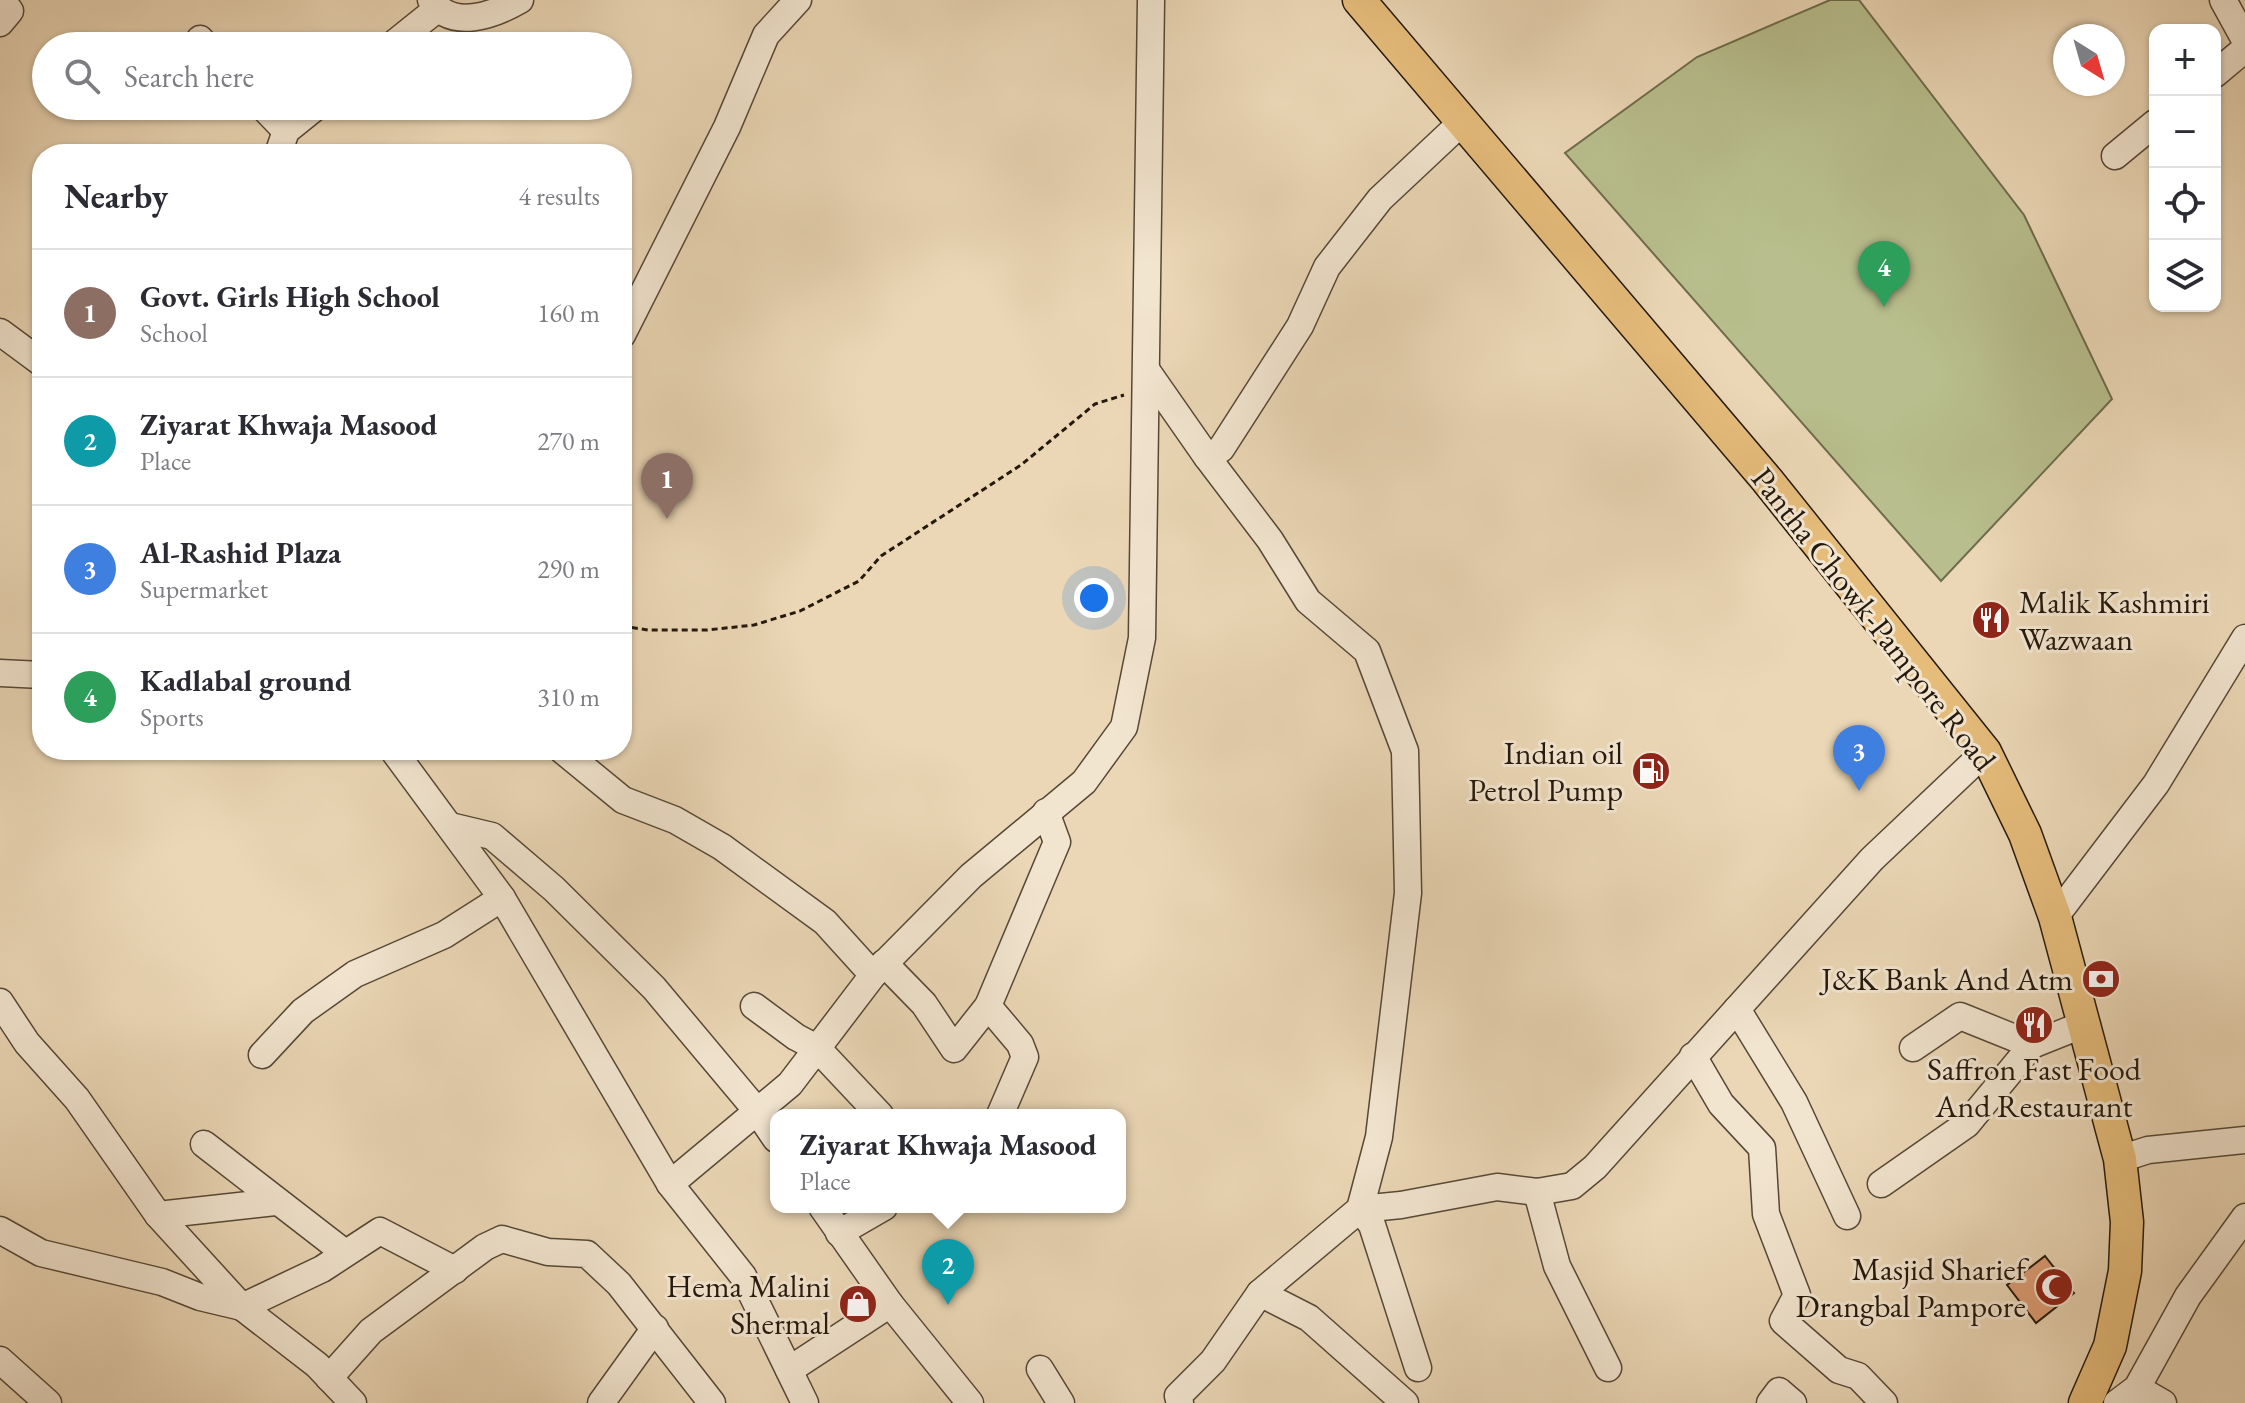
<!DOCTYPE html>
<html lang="en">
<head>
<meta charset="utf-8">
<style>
	:root { --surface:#fff; --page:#f7f7f7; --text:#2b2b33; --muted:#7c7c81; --line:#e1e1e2; --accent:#0f766e }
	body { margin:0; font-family:"EB Garamond",serif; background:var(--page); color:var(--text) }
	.controls { position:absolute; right:24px; top:24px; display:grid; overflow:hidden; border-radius:16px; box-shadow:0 2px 6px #0004 }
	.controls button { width:72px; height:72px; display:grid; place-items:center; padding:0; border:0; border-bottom:2px solid var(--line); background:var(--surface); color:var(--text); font:40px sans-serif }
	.compass { position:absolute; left:2053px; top:24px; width:72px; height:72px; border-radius:50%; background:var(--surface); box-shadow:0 2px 6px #0004; rotate:143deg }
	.you { position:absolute; left:1094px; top:598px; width:28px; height:28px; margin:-20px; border:6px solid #fff; border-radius:50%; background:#1a73e8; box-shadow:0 0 0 12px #1a73e833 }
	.badge { display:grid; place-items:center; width:52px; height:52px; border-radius:50%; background:var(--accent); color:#fff; font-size:26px; font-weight:700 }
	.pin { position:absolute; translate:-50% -66px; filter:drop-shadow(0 2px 4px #0008) }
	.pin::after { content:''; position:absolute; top:42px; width:28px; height:24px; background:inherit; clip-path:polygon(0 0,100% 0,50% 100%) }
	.popup { position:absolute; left:770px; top:1109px; width:356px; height:104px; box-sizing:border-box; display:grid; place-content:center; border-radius:16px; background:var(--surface); filter:drop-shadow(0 2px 6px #0005); font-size:26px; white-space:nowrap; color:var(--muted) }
	.popup b { font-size:30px; color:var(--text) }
	.popup::after { content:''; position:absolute; left:50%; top:100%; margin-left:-16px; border:16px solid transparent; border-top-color:var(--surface) }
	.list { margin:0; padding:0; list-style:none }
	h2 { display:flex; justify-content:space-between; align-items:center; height:104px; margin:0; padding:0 32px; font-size:34px }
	h2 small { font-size:26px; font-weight:400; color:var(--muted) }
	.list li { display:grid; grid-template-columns:52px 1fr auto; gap:24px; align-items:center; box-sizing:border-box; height:128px; padding:0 32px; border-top:2px solid var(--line) }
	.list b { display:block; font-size:30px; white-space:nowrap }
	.list p { margin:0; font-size:26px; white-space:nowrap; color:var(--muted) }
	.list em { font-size:26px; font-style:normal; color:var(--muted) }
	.icon { flex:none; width:44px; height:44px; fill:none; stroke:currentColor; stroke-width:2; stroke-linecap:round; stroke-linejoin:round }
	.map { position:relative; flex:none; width:2245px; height:1403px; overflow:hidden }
	.search { position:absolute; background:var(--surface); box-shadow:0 2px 6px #0004; left:32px; top:32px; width:600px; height:88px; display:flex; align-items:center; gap:20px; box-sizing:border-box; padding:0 28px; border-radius:44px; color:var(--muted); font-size:30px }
	.panel { position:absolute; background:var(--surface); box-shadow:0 2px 6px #0004; left:32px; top:144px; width:600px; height:616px; border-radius:32px }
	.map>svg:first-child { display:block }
	.green { fill:#b8be8d; stroke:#6e6c4c; stroke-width:2 }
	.building { fill:#df9f77; stroke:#25190c; stroke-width:2 }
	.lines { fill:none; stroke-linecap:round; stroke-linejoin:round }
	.minor-casing { stroke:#564836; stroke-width:29 }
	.major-casing { stroke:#25190c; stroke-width:35 }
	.path { stroke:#25190c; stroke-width:3; stroke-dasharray:6 4; stroke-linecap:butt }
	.minor { stroke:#f2e5d0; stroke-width:26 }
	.major { stroke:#e6bc7b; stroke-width:32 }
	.labels { text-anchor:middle; stroke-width:6; stroke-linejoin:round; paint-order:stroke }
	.poi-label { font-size:32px; fill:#25190c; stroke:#f2e5d0; text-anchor:end }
	.street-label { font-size:32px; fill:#25190c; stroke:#f2e5d0 }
</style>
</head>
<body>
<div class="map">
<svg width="2245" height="1403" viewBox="0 0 2245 1403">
	<rect width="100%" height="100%" fill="#ebd7b6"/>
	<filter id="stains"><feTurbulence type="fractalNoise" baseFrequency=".0025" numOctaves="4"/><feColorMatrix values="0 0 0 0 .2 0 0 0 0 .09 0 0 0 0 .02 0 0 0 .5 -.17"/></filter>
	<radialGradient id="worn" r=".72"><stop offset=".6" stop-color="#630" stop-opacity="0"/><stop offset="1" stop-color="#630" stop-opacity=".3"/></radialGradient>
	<path class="green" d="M1830,0h29l165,215 88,184 -171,182 -376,-428 132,-96z"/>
	<path class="building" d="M2045,1256l29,37 -38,30 -29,-38z"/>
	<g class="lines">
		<g class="minor-casing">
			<g id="minor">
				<path d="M431,0c21,31 63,15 89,0"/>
				<path d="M2223,0l22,40"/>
				<path d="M0,23l10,-12 -8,-11"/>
				<path d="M200,39l6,7"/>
				<path d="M391,46l46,-37"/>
				<path d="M2215,74l30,-25"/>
				<path d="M262,106l24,25"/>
				<path d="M278,154l8,-23 31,-25"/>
				<path d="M2115,156l40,-33"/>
				<path d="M0,332l42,31"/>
				<path d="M622,335l105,-208 39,-92 32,-35"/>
				<path d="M1147,371l60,86 14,-8 79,-123 27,-59 53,-68 81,-76"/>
				<path d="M1207,457l63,83 38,61 59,50 38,100 3,142 -29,244 -19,72 12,16 46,143"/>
				<path d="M0,673l42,2"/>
				<path d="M393,750l109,148 168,286 73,92 62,127"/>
				<path d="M562,750l61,50 52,20 47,27 103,75 48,53"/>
				<path d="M450,826l42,10 62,53 100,99 103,123 19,28"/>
				<path d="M2055,917l101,-133 89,-146"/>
				<path d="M884,963l40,41 30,45 34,-43 69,-164 -11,-30"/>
				<path d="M0,1002l27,41 50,56 81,116 84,92 75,58 36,38"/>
				<path d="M754,1006l42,31 21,11 63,67"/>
				<path d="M988,1006l32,38 5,13 -25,58"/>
				<path d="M1737,1009l57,93 53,114"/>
				<path d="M1913,1048l47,-32 72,29 50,-20"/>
				<path d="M262,1055l41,-44 52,-37 89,-39 58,-37"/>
				<path d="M1693,1056l28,48 41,44 4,66 31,81 -14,26 56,49 19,6 26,27"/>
				<path d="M204,1144l141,109"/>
				<path d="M2120,1159l28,-9 97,-10"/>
				<path d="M670,1184l120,-100 83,-109 98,-99 113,-94 40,-55 18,-89 9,-638"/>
				<path d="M1881,1184l86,-60 65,-79"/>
				<path d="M1537,1192l20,74 51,102"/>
				<path d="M822,1207l68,97 80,99"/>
				<path d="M158,1215l117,-13"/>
				<path d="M0,1230l41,23 121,29 38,15 42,10 80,-38 58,-38 75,39"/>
				<path d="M839,1233l45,-26"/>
				<path d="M1260,1293l49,25 96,85"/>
				<path d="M0,1360l48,43"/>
				<path d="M1040,1369l21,34"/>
				<path d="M789,1370l101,-66"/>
				<path d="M329,1378l42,-47 114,-84 17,-8 46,13 39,2 32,30 93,119"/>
				<path d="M2137,1388l26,15"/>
				<path d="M601,1403l54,-75"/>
				<path d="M1180,1403l-2,-7 35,-35 47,-68 100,-84 41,-4 96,-18 40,5 35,-6 23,-19 277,-308 113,-107"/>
				<path d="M1770,1403l9,-12 14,12"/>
				<path d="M2117,1403l20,-15 51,-92 57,-79"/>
			</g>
		</g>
		<g class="major-casing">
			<path id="major" d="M1359,0l408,480 218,272 40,82 30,83 65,242 7,63 -2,49 -15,75 -25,57"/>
		</g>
		<path class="path" d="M622,626l26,4h59l47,-5 46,-14 59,-30 22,-25 140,-91 74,-61 29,-9"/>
		<use href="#minor" class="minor"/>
		<use href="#major" class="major"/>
	</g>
	<defs>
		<g id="restaurant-disc" transform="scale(2)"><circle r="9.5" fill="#8f2418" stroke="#f2e5d0"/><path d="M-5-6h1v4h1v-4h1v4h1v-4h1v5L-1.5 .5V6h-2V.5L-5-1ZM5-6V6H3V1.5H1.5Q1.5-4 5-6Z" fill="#fff"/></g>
		<g id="fuel-disc" transform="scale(2)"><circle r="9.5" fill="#8f2418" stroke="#f2e5d0"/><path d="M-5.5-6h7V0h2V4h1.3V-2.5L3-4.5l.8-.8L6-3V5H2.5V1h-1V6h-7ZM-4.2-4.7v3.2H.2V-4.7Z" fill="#fff"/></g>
		<g id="bank-disc" transform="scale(2)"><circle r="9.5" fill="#8f2418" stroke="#f2e5d0"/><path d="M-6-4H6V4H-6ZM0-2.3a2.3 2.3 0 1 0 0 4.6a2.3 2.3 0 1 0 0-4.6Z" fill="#fff"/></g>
		<g id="mosque-disc" transform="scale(2)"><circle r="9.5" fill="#8f2418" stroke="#f2e5d0"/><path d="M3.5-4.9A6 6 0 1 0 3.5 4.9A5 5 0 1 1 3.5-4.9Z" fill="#fff"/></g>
		<g id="shop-disc" transform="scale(2)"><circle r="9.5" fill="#8f2418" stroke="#f2e5d0"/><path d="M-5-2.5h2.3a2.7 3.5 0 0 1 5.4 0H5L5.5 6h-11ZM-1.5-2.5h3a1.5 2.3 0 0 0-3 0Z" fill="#fff"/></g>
	</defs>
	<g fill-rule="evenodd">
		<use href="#restaurant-disc" x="1991" y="620"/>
		<use href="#fuel-disc" x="1651" y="771"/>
		<use href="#bank-disc" x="2101" y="979"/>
		<use href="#restaurant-disc" x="2034" y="1025"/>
		<use href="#mosque-disc" x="2054" y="1287"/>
		<use href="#shop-disc" x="858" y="1304"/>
	</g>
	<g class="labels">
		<g class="poi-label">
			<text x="2019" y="613" text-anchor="start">Malik Kashmiri<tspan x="2019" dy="37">Wazwaan</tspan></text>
			<text x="1623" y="764">Indian oil<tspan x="1623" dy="37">Petrol Pump</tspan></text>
			<text x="2073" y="990">J&amp;K Bank And Atm</text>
			<text x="2034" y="1080" text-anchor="middle">Saffron Fast Food<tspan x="2034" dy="37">And Restaurant</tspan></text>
			<text x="2026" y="1280">Masjid Sharief<tspan x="2026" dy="37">Drangbal Pampore</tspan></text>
			<text x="830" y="1297">Hema Malini<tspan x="830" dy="37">Shermal</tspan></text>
		</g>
		<g class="street-label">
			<text transform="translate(1874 619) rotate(52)" y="11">Pantha Chowk-Pampore Road</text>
		</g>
	</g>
	<rect width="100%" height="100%" filter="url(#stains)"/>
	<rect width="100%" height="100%" fill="url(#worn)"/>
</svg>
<div class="controls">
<button>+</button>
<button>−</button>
<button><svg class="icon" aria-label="locate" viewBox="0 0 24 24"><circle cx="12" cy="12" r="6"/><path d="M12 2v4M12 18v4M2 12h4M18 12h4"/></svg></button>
<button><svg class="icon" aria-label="layers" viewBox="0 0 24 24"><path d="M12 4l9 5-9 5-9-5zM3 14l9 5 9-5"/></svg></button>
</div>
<svg class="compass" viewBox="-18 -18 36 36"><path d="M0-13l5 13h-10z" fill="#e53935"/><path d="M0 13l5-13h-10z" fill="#7c7c81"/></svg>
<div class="you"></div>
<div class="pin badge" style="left:667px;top:519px;background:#8d6e63">1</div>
<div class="pin badge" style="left:948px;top:1305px;background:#0f9aa8">2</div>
<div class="popup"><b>Ziyarat Khwaja Masood</b>Place</div>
<div class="pin badge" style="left:1859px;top:791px;background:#3f7fe0">3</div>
<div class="pin badge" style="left:1884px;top:307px;background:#2e9e5b">4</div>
<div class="search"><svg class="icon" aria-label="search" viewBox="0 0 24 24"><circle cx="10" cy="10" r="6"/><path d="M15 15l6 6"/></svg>Search here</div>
<section class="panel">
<h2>Nearby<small>4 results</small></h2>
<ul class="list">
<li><span class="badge" style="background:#8d6e63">1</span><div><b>Govt. Girls High School</b><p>School</p></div><em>160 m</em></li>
<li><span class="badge" style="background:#0f9aa8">2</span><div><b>Ziyarat Khwaja Masood</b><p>Place</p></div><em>270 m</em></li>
<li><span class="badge" style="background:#3f7fe0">3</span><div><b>Al-Rashid Plaza</b><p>Supermarket</p></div><em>290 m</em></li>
<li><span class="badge" style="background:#2e9e5b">4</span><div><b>Kadlabal ground</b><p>Sports</p></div><em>310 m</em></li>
</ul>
</section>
</div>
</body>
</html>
